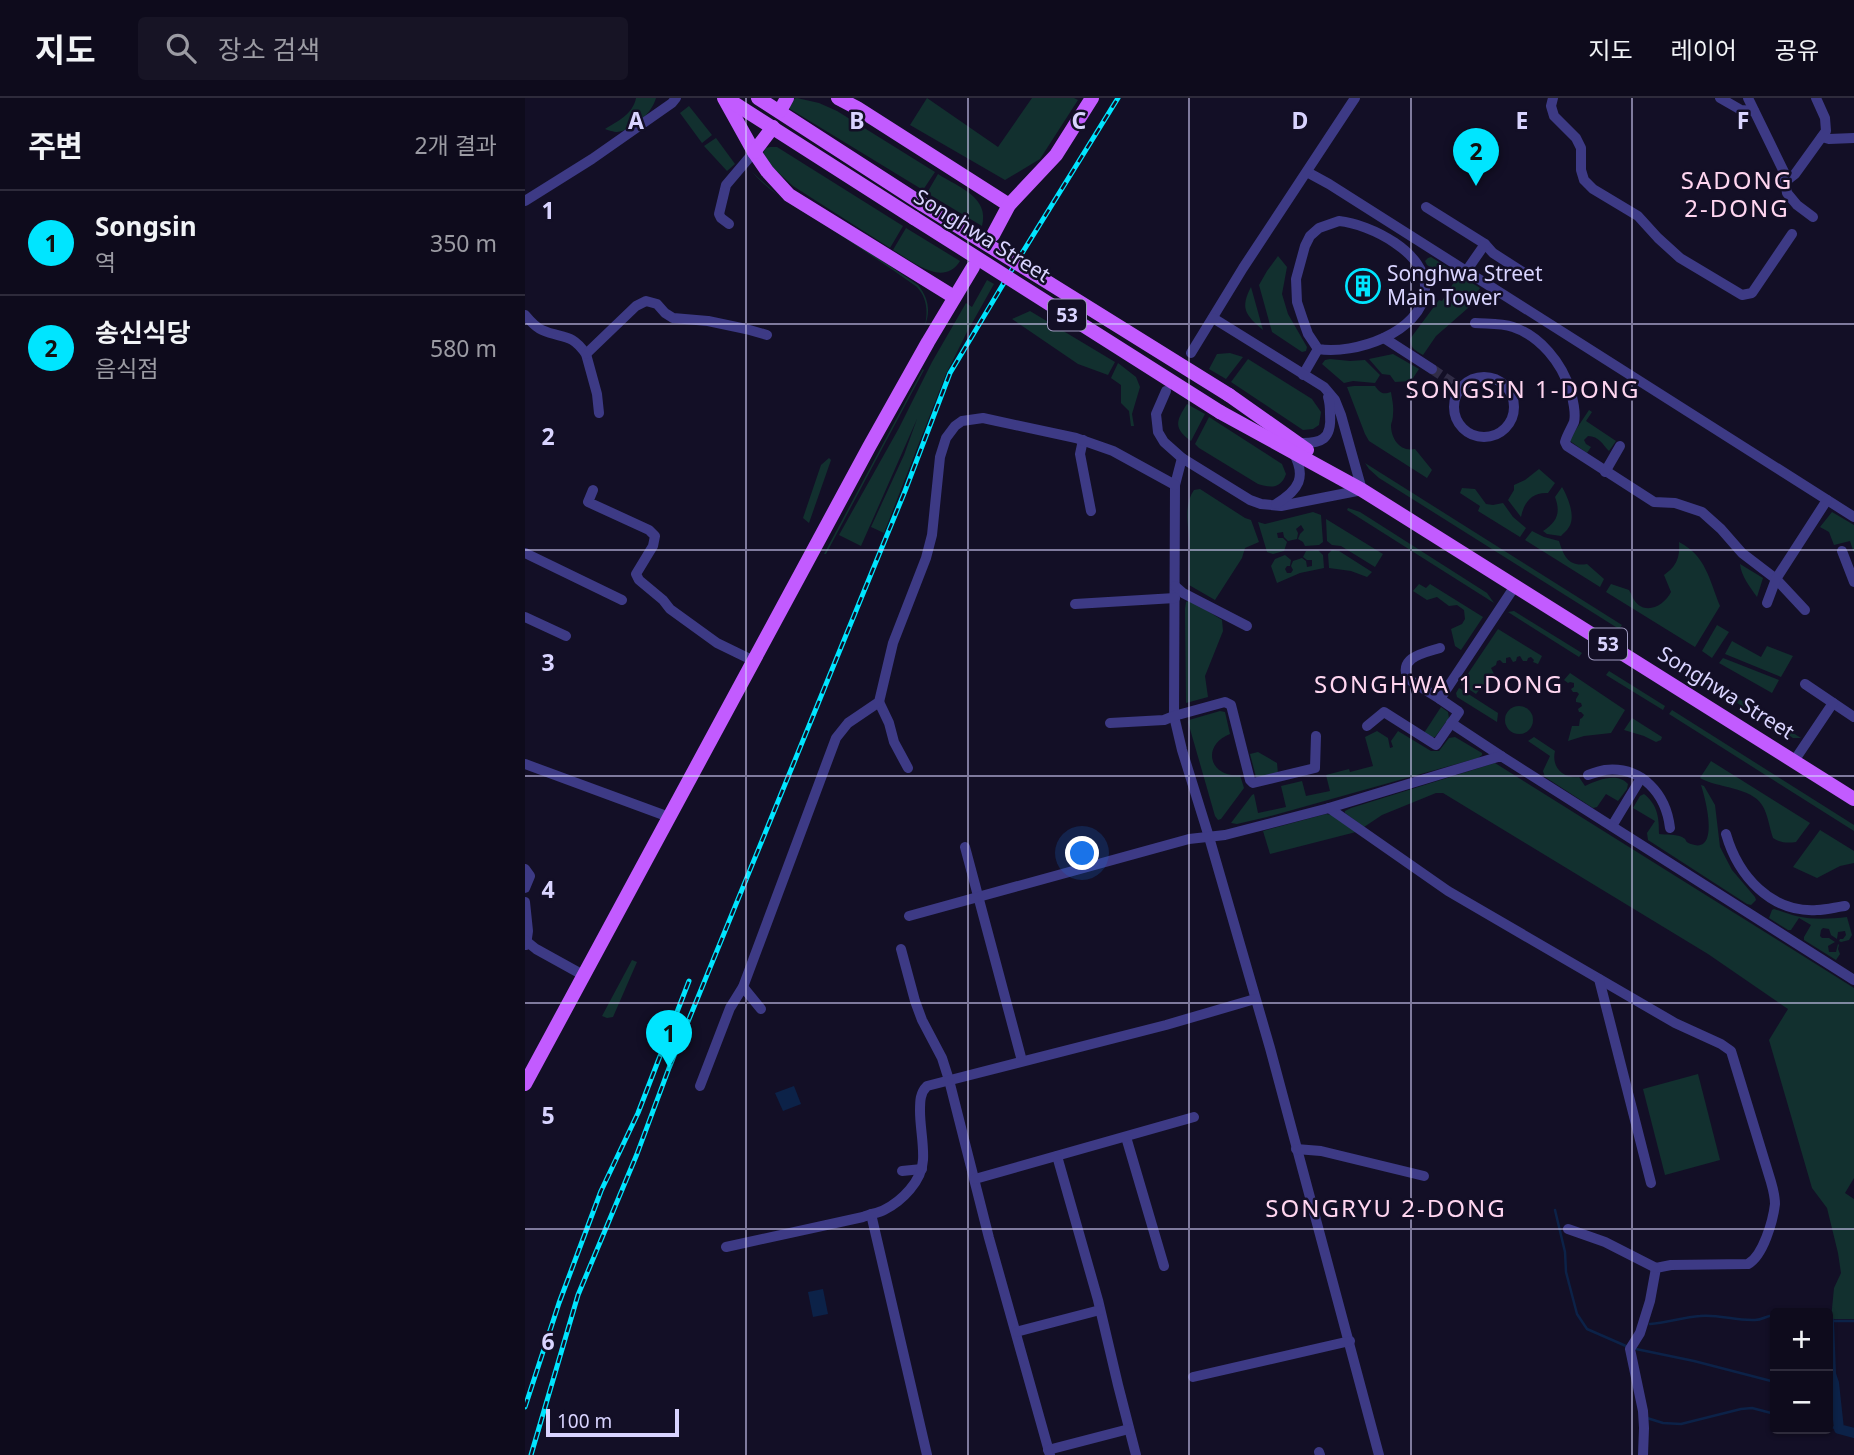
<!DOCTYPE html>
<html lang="ko">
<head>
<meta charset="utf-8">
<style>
	:root { --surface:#0e0b1c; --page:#171425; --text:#f1f3f6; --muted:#9b9ba3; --line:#2e2b3b; --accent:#00e5ff }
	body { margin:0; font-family:"Noto Sans","Noto Sans KR",sans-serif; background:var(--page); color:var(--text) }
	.controls { position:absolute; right:21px; bottom:21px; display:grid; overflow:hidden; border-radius:7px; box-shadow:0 2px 5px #0004 }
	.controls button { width:63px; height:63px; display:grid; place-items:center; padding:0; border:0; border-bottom:2px solid var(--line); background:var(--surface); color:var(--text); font:35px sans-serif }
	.scale { position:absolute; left:21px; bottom:18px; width:133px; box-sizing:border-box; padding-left:7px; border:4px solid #d9d4ff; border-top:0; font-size:19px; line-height:24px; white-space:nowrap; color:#d9d4ff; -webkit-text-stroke:5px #130f26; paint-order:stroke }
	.you { position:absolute; left:558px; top:756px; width:24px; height:24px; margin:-18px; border:5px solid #fff; border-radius:50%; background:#1a73e8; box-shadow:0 0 0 10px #1a73e833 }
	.badge { display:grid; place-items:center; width:46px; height:46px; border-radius:50%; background:var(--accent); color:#111; font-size:23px; font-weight:700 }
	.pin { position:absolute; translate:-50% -58px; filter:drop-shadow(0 2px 4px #0008) }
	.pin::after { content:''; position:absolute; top:37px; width:24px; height:21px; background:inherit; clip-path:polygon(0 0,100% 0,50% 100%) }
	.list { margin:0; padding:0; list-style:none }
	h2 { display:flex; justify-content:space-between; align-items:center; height:91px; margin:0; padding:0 28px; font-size:30px }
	h2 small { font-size:23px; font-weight:400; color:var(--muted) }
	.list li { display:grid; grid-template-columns:46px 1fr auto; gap:21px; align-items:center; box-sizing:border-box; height:105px; padding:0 28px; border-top:2px solid var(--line) }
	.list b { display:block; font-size:26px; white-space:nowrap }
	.list p { margin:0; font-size:23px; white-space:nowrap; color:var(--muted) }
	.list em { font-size:23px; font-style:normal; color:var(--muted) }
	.icon { flex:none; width:38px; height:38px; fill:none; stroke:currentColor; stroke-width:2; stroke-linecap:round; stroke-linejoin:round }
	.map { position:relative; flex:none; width:1329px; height:1357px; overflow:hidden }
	header { display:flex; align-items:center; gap:42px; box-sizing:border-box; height:98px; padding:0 35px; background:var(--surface); border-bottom:2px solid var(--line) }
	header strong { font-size:33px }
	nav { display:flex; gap:38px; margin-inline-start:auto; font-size:24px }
	.search { width:490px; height:63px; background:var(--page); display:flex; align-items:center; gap:18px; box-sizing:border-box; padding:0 24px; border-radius:7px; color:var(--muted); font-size:26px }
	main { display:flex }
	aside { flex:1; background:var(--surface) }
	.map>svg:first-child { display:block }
	.green { fill:#12302f }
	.water { fill:#0c2248 }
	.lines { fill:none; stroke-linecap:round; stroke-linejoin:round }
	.stream { stroke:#0c2248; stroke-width:2.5 }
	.canal { stroke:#0c2248; stroke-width:10 }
	.minor-tunnel { stroke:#312d47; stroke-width:10; stroke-dasharray:10 5; stroke-linecap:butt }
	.minor { stroke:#3d3a85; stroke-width:10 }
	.major { stroke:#c25bff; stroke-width:14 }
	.rail-casing { stroke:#00e5ff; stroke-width:5 }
	.rail { stroke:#130f26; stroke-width:2.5; stroke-dasharray:8; stroke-linecap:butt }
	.major-bridge { stroke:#c25bff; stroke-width:14 }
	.grid { fill:none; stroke:#d9d4ff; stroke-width:2; stroke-opacity:0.55 }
	.labels { text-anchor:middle; stroke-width:5; stroke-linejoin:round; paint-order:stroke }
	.shield { fill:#130f26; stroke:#9e99be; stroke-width:2 }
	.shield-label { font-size:19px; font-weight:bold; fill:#d9d4ff }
	.street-label { font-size:21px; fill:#d9d4ff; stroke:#130f26 }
	.poi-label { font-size:21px; fill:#d9d4ff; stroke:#130f26; text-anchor:start }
	.quarter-label { font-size:24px; letter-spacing:2px; fill:#ffd6f0; stroke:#130f26 }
	.grid-label { font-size:23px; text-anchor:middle; font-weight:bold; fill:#d9d4ff; stroke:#130f26; stroke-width:5; stroke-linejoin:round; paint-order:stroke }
</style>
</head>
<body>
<header>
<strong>지도</strong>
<div class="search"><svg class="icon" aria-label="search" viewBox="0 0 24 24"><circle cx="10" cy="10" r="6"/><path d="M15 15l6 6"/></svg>장소 검색</div>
<nav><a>지도</a><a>레이어</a><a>공유</a></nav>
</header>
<main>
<aside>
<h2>주변<small>2개 결과</small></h2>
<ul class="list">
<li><span class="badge">1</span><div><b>Songsin</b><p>역</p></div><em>350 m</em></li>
<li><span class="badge">2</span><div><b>송신식당</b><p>음식점</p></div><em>580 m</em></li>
</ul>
</aside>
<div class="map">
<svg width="1329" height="1357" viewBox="0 0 1329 1357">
	<rect width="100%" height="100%" fill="#130f26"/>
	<g class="green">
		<path d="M111,0h20c-4,15 -23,33 -39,34 -3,0 -9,-2 -12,-3 13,-8 28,-15 31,-31z"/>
		<path d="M272,0l22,5 18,8 98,61 -12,18 -133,-81 -1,-2 4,-8z"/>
		<path d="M402,0l71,49 34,-49h42l4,2 -38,59 -35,21 -95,-55z"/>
		<path d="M164,8l23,29 -10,8 -22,-30z"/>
		<path d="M191,40l19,26 -8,7 -23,-25z"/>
		<path d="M245,49h7l126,79 -13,22 -97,-62 -22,-20 -8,-13 3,-5z"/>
		<path d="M227,74l28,25 92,57 46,31c10,12 13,26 7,40 3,-14 2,-27 -8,-38 -28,-20 -57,-39 -86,-58 -28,-18 -57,-32 -79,-57z"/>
		<path d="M413,76c20,13 52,23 44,52l-55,-33z"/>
		<path d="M381,130l54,33c-17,27 -48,0 -67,-11z"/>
		<path d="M753,158l9,11 -5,27 6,20 19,33 -1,4 -4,1 -30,-20 -13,-47 8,-14z"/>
		<path d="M906,159l49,31 -12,20 -32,28 -13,19c-7,-4 -13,-7 -13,-16l29,-39 3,1 14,-22 -14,-10 -6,2 -9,-6 -2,-4 3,-3z"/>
		<path d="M462,182l7,4 -27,48 -21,42 -62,159 -13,-6 33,-72 13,-36 -56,127 -22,-11 60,-107 33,-66 34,-59 6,4z"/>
		<path d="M726,189l12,43c-18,-15 -23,-22 -12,-43z"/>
		<path d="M505,213l85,51 -7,13 -30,-11 -66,-45z"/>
		<path d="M705,255l13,4 -17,22 -17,-10 8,-15z"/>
		<path d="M868,256l26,15 -8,12 -16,1 -5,-7 -8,-1 -13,-15z"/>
		<path d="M723,261l64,40 9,13 -2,13 -6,4 -10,1 -72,-48z"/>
		<path d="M805,261l20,2 15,-1 15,15 -5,8 -22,-2 -9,2 -22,-19 3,-4z"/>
		<path d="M593,265l18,14 4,10 -8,27 2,12h-3l-2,-15 -8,-8v-18l-10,-7z"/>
		<path d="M398,271l1,1 -98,184h-2z"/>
		<path d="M829,288h21c5,7 8,9 16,6 1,7 3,15 2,22 0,5 -1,7 -2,11 0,14 9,27 24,24l17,21 -5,8 -58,-37 -4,-7 -18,-47z"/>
		<path d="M662,306l18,10 -14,27c-18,-13 -15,-20 -4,-37z"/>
		<path d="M1064,312l3,2 -6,9 30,20 -7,10c-6,-6 -10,-15 -21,-15l-4,4 2,4 5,3 -4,6 -17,-12 -1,-1z"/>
		<path d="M684,319l73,47 4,10c-5,15 -16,14 -28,10l-59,-36 -4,-4z"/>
		<path d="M304,360l2,2 -22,63 -6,-5 18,-53z"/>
		<path d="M840,365l257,162 -3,4 -240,-151 -10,-9z"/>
		<path d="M1014,371l16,14 -7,10c-16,-1 -24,9 -27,24l-13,-17 6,-10v-5l11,-5z"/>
		<path d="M1037,389c6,10 14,30 7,40 -2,4 -6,6 -8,9l-14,-2 -4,-3c14,-9 18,-18 12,-34z"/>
		<path d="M937,390l13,1 11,15 7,1 10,-2 10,14 13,11 -6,9 -42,-26 2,-5 -20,-13z"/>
		<path d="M675,391l45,29 6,2 8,22 -14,6 -3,10 -27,42 -26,-15c0,-11 1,-23 1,-34 0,-19 -8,-44 4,-61z"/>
		<path d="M823,410l12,4 127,81 7,10 -147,-93z"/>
		<path d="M788,414l8,3 2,27 -4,3 -14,1 -2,-4 -5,-3 2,-5 4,-4 -3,-5 -5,4 2,4 -1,6 -9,2 -4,-4 -1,-5 -6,1 1,5h5l4,4 -3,9 -11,3 -6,-2 -9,-30 7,2z"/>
		<path d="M1307,414l22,13v28l-4,-12 -16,4 -5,-13 -9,-5z"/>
		<path d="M801,421l57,35 -8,13 -34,-21 -9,-1 -5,-4z"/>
		<path d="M1007,433l12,6 15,4c5,16 10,26 28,23l17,15 -4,8 -75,-47z"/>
		<path d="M1154,444c27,14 30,37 41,64l-25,41 -89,-55 5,-8 18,6c2,3 3,7 5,10 11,16 30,6 37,-8l-7,-17c13,-9 16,-18 15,-33z"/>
		<path d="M793,452l5,5 1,13 -24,5 -23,10 -6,-17 4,-7 10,-4 6,5 -1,6h-3l-2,3 2,4h4l2,-3 -2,-4 2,-5 9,-3 4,3 1,6 5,-1v-6h-5l-4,-3 3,-6z"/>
		<path d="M807,452l7,1 33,21 -5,5 -16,-6 -22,-3 -1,-14z"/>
		<path d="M1215,466l23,14 -6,19c-7,-10 -16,-21 -17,-33z"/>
		<path d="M894,486l7,4 4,-4 53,33 -22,33 -6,-4 -4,-17 11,-5 3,-5 -1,-9 -7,-5 -8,1 -12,-9 -10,3 -14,-9z"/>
		<path d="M665,502l32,20 1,11 -18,45 3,21 -22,6 -1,-94 1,-7z"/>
		<path d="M989,513l68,42 -3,4 -71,-45z"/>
		<path d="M1192,527l12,7 -17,26 -10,-7z"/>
		<path d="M973,531l44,27 -4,8 -5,-2 1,-2 -3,-3 -3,1 -1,3h-4l-3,-5 -3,1 -1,4 -3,1 -3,-5 -4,1v5h-3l-3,-3 -3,1 -1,4 -5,3 4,8 -12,9 -7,9 -15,-10z"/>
		<path d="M1207,543l29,16 6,-11 26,10 -12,21 -56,-23z"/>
		<path d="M1198,560l56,22 -7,13 -53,-30z"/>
		<path d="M1084,573l56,35 -2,4 -57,-35z"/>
		<path d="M1171,574l105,66h-8l-99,-62z"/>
		<path d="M1045,575l55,37 -14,23 -27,3 -16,5 4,-15h7l1,-7 2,-1 2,-3 -3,-3h-2l-1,-3 4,-3 -1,-3 -5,-1v-3l3,-5 -2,-2h-4l-2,-3 3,-2v-4l-4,-1 -2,1 -4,-3z"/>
		<path d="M934,590l39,25 -1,9 -40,-25 -1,-4z"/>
		<circle cx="994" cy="622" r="14"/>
		<path d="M916,609l7,5 1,6 -14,19h-4l-7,-4z"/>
		<path d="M1147,612l182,115v6l-185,-117z"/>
		<path d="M695,613l5,1 5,22c-29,11 -21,44 10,41l4,13 -23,31 -3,1 -3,-4 -27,-94 1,-2z"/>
		<path d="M1107,620l30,19 -1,3 -5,2 -12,-6 -20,-6z"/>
		<path d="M852,633l11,7 2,10 3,-1 -2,-6 7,-10 33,20h8l10,-13 6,-1 27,16v2l-4,3 -211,59 -30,7 -6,-1 21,-28 2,-1 4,19 28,-6 -5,-21 21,-5 4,15 24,-5 -4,-16 23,-6 1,3 23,-6 -8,-29z"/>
		<path d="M1009,639l21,14c-4,16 8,28 24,26l6,9c13,-6 32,-14 43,-2l-1,5 -9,12 -12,-7 -9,13 -4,1 -48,-31 -2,-6 7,-15 -22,-15z"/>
		<path d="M733,654l19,11 1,11 -22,3 -6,-23z"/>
		<path d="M1186,663l99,62 -14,19c-8,1 -16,1 -23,-4 -4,-11 -5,-24 -11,-33 -11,-18 -45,-17 -62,-27z"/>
		<path d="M970,665l359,225v190l-9,15 9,6v120h-23l3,-31 7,-15 -3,-20 -11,-45 -15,-20 -43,-148 19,-31 -80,-55 -265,-161h-7l-54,22 -18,12 -19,-14v-2l6,-3z"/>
		<path d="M1176,687l3,1 11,19 5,42 12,23 23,27 1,3 -5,5 -4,-1 -99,-64 -1,-7 8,-12 -22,-13 7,-12 4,-2c14,11 15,24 15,40 7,1 17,0 23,3 7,4 1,4 9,7 30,11 14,-47 10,-59z"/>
		<path d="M801,716l6,1 24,17 -86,22 -7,-23z"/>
		<path d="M1295,732l34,21v12l-14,3 -23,12 -24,-11z"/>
		<path d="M1249,811c7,2 15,5 22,7 17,4 34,3 51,1l5,18 -3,5 -8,2 -2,-1 1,-2h3l3,-4 -1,-4 -7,1 -1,7 -6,-4 -2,-6 -6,-1 -2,2 -1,6 2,2h7l6,4 -7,4 1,6h7l2,-8 1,1 -1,4 2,5 -4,6 -32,-20v-3l7,-12 -12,-7 -8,12h-3l-19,-12 3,-8z"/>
		<path d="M107,862l5,2 -24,55 -6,1 -5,-2z"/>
		<path d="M1173,976l22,86 -55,15 -22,-86z"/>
	</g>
	<g class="water">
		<path d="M269,988l7,18 -18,7 -8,-18z"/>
		<path d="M298,1191l5,25 -15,3 -5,-25z"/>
	</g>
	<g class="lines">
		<g class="stream">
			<path d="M1030,1112l10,42 1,20 11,42 10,15 39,17"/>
			<path d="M1303,1223h26"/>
			<path d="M1125,1226c17,-1 33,-7 50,-8 18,-2 36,5 55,4 8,0 12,-5 20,-5"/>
			<path d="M1111,1251l58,12 81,21"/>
			<path d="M1303,1281l4,-1"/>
			<path d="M1122,1320l16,5 18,1 60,-15 11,-1 23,6"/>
			<path d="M1303,1328l11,3"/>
		</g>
		<path class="canal" d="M1304,1223l2,53 3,9 5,46 15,4"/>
		<path class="minor-tunnel" d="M907,271l21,14"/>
		<g class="minor">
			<path d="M1028,0l-2,8 3,10 22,22 5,10v22l3,10 9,9 45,27 20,22 22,20 62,37 10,-2 40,-59"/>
			<path d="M1195,0l21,12 13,1"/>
			<path d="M1223,0l36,74 3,21 10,12 16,12"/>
			<path d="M1297,39l7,2 25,-1"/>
			<path d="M782,74l22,12c176,110 350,223 525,333"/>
			<path d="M1261,83l9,-7 31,-43 -1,-13 -9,-20"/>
			<path d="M0,103l67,-42 80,-56 4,-5"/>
			<path d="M901,109l59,37 8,9 31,20"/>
			<path d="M814,123c31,3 89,32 86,69 -3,43 -71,65 -107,59l-10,-15 -5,-14 -6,-18 -1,-23 9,-33 5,-10 9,-8z"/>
			<path d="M204,126l-8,-6 -2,-4 7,-29 28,-33"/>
			<path d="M942,172l18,-26"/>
			<path d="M0,217c5,6 10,12 17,15 20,9 29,2 44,24l11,40 2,19"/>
			<path d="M950,225c13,1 26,0 38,4 27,9 49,36 57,63 3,8 6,24 4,32 -3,7 -7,13 -9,20l2,4 87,56 21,1 27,9 19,17 21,24 34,26 29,31"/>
			<path d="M859,240l48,31"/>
			<path d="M666,255l52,-85 112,-170"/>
			<path d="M61,256l50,-48 10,-5 11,3 8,9 8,5 35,3 38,8 21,6"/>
			<path d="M778,277l15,-26"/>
			<circle cx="959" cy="309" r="30"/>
			<path d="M641,293l-10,23 2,18 6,10 18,16 68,42 11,4 20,2 81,-16 -21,-75 -6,-15 -11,-13 -111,-69"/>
			<path d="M558,342l-3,14 11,57"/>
			<path d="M773,345c24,1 34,-4 32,-29 0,-6 0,-11 -2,-17"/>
			<path d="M657,360l-7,27 -1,231 8,34 27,87 61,211 109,407"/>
			<path d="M1080,374l15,-26"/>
			<path d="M68,392l-5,12 61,28 6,6 -2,10 -17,28 3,6 24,20 7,9 47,34 37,18"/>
			<path d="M751,406c23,-14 31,-27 17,-52"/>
			<path d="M1317,453l12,31"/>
			<path d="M0,455l97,47"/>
			<path d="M650,488l8,7 64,33"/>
			<path d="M1242,505l9,-24 51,-79"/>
			<path d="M550,506l100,-6"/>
			<path d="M0,519l41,19"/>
			<path d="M915,550c-16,5 -42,9 -32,31l32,20"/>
			<path d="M1280,586l49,33"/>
			<path d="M354,604l10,21 5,19 14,26"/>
			<path d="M585,625l54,-3 10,-4 51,-14 6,3 19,75 3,3 62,-15 1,-32"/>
			<path d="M926,625l50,33"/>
			<path d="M842,628l17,-14 52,33 23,-33 -19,-13 75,-113"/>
			<path d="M1269,663l39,-58"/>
			<path d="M0,666l144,53"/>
			<path d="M1063,677c6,-2 12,-4 17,-5 37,-4 61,24 65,58"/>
			<path d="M804,710l119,83 227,132 46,21 10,7 40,131c2,7 4,15 4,22 -2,17 -12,52 -27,60l-77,1 -15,3 -6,33 -10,32 -10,16 13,62 1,17 -1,27"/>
			<path d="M1087,728l29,-48"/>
			<path d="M1201,736c12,42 45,79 91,76 10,0 19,-3 28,-4"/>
			<path d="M440,749l57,214"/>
			<path d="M0,771l5,7 -5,12"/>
			<path d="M0,804l3,29 -2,14"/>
			<path d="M384,818l280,-77 36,-4 104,-27 172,-52 353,224"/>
			<path d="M0,842l11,9 47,26"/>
			<path d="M376,851l14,52 7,19 20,38 7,22 40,158 61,217"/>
			<path d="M1074,881l52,204"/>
			<path d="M218,889l18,22"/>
			<path d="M175,988l30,-78 13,-21 93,-249 12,-15 31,-21 14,-59 33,-85 6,-23 8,-78 6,-19 9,-12 7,-5 21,-3 93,20 37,13 62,34"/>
			<path d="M601,1039l38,129"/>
			<path d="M771,1051l25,2 103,25"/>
			<path d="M532,1058l41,144 20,85 18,70"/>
			<path d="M377,1073l20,-2"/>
			<path d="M450,1081l219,-62"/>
			<path d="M346,1116l56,241"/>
			<path d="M1043,1131l37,13 51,26"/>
			<path d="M201,1149l137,-30c7,-3 15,-4 21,-7 18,-9 38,-29 39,-50 1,-16 -3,-33 -3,-49 0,-10 0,-18 7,-25l239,-61 89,-26"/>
			<path d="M491,1234l84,-22"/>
			<path d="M668,1279l157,-36"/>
			<path d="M523,1352l81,-21"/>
			<path d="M794,1354l1,3"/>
		</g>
		<g class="major">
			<path d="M199,0l30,54 13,19 22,24 165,102"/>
			<path d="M201,0l188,120"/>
			<path d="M233,0l164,106"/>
			<path d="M313,0l19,10 152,97"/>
			<path d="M255,13l7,-13"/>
			<path d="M229,54l19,-25"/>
			<path d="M468,137l16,-30 47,-50 36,-57"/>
			<path d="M704,297l78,55"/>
			<path d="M695,314l142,78 492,309"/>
			<path d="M0,986l344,-637 59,-105 45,-75"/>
		</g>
		<g class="rail-casing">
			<g id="rail">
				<path d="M0,1309l34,-104 42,-112 37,-78 51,-132"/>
				<path d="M6,1357l47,-160 59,-141 32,-86 236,-577 45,-118 61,-102 107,-173"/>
			</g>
		</g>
		<use href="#rail" class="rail"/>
		<g class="major-bridge">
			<path d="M397,106l307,191"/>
			<path d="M389,120l306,194"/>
		</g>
	</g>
	<path class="grid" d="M221,0v1357M443,0v1357M664,0v1357M886,0v1357M1107,0v1357M0,226h1329M0,452h1329M0,678h1329M0,905h1329M0,1131h1329"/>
	<defs>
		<g id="building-ring" transform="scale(1.75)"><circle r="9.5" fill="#130f26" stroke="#00e5ff" stroke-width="1.5"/><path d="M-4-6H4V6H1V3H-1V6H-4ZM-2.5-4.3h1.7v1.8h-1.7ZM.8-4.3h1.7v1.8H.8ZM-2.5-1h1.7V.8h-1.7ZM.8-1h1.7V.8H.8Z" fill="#00e5ff"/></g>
	</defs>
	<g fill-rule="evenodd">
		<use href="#building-ring" x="838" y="188"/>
	</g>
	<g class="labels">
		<g class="shield">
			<rect x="523" y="201.5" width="38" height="31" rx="5"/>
			<rect x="1064" y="530.5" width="38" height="31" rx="5"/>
		</g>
		<g class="shield-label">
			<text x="542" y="224">53</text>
			<text x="1083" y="553">53</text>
		</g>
		<g class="street-label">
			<text transform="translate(457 138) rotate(32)" y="7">Songhwa Street</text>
			<text transform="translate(1201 595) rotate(32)" y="7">Songhwa Street</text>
		</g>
		<g class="poi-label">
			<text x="862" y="183">Songhwa Street<tspan x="862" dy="24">Main Tower</tspan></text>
		</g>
		<g class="quarter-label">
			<text x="1212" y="91">SADONG<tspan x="1212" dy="28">2-DONG</tspan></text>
			<text x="998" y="300">SONGSIN 1-DONG</text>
			<text x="914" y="595">SONGHWA 1-DONG</text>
			<text x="861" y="1119">SONGRYU 2-DONG</text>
		</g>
	</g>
	<g class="grid-label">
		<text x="111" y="31">A</text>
		<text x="332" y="31">B</text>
		<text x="554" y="31">C</text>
		<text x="775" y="31">D</text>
		<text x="997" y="31">E</text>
		<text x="1218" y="31">F</text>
		<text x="23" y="121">1</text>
		<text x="23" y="347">2</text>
		<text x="23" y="573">3</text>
		<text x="23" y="800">4</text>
		<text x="23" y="1026">5</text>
		<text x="23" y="1252">6</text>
	</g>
</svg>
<div class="controls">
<button>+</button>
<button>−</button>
</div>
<div class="scale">100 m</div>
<div class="you"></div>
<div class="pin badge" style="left:144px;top:970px">1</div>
<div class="pin badge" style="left:951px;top:88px">2</div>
</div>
</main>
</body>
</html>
